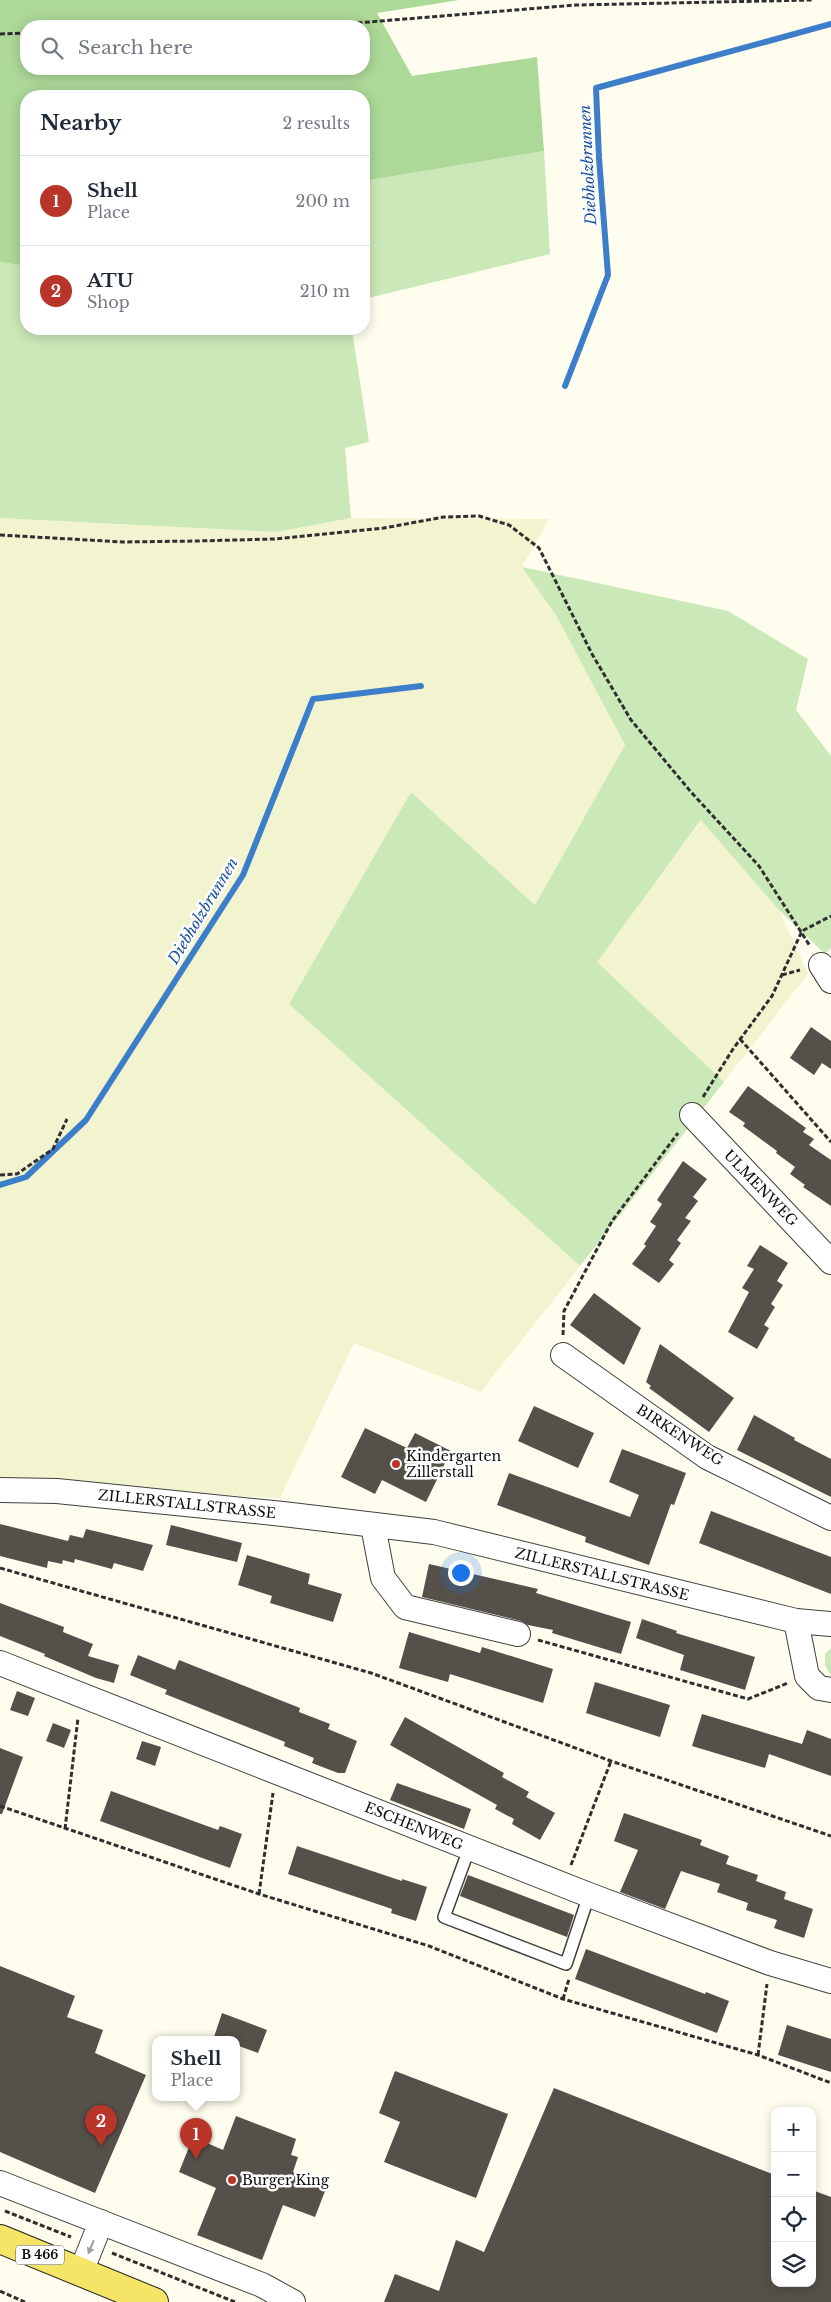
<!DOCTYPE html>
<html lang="en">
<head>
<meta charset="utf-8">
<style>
	:root { --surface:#fff; --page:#f2f2f3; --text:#1f2937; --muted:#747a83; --line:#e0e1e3; --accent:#b93529 }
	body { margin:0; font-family:"Libre Baskerville",serif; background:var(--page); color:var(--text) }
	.controls { position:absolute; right:15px; bottom:15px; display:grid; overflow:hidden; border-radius:10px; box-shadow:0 2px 12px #0003 }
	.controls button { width:45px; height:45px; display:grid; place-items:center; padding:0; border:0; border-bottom:1px solid var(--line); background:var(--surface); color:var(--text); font:25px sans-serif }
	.you { position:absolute; left:460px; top:1572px; width:18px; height:18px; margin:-12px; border:4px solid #fff; border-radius:50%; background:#1a73e8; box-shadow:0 0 0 8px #1a73e833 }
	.badge { display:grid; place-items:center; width:32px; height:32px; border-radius:50%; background:var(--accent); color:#fff; font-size:16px; font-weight:700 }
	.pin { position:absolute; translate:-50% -41px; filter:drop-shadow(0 1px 2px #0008) }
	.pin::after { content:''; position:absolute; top:26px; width:18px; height:15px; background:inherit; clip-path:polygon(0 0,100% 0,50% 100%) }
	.popup { position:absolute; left:152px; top:2036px; width:88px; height:65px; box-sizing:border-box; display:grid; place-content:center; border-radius:10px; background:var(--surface); filter:drop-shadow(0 1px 4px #0005); font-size:16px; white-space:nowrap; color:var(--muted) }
	.popup b { font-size:19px; color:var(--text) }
	.popup::after { content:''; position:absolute; left:50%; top:100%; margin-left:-10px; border:10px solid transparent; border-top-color:var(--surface) }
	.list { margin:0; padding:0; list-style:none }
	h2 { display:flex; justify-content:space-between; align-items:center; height:65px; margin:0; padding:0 20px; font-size:21px }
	h2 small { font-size:16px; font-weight:400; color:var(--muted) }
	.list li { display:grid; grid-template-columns:32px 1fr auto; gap:15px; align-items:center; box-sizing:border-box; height:90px; padding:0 20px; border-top:1px solid var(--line) }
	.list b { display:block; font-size:19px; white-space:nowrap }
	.list p { margin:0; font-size:16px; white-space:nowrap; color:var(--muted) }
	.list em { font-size:16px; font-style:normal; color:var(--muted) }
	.icon { flex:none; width:28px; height:28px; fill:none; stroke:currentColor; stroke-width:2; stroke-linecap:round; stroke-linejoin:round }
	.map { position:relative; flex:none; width:831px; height:2302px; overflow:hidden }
	.search { position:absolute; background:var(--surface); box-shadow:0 2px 12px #0003; left:20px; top:20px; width:350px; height:55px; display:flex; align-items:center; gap:12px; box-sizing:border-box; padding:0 18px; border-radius:20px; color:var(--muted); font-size:19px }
	.panel { position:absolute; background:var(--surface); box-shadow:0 2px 12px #0003; left:20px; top:90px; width:350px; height:245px; border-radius:20px }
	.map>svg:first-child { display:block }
	.farmland { fill:#f2f4cf }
	.green { fill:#cbe8b8 }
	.forest { fill:#acd898; fill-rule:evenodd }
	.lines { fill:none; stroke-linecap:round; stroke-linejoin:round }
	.stream { stroke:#3d7eca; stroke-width:6 }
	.building { fill:#55504a }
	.service-casing { stroke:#404040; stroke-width:14 }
	.minor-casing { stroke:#404040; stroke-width:26 }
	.primary-casing { stroke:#1e1e1e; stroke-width:30 }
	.path { stroke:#2f2f2f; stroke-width:3; stroke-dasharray:5 2.5; stroke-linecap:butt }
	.service { stroke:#fff; stroke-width:11 }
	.minor { stroke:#fff; stroke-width:24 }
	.primary { stroke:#f5e567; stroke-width:28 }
	.oneway { fill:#9e9e9e }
	.poi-dot { fill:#b93529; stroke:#fff; stroke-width:2 }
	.labels { text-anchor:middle; stroke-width:5; stroke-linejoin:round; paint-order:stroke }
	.shield { fill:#fff; stroke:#565656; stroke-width:1 }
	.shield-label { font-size:12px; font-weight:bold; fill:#0d0d0d }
	.street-label { font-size:14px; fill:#0d0d0d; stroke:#fff }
	.poi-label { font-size:14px; fill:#0d0d0d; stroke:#fff; text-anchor:start }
	.water-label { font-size:15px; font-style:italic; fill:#1a519c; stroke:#fff }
</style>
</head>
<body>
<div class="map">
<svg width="831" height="2302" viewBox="0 0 831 2302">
	<rect width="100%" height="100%" fill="#fffdee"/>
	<g class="farmland">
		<path d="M0,518l276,14 75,-14 198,1 -27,48 34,48 69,130 -90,160 -124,-113 -122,212 291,262 -99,126 -127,-49 -74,155 -280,-16z"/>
		<path d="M702,820l77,90 29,64 -84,108 -128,-120z"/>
	</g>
	<g class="green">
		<path d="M544,151l6,103 -186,45v-118z"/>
		<path d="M0,262l26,4v63h326l17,113 -24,6 6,70 -75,14 -276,-14z"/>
		<path d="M522,567l206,44 80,48 -12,51 35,46v192l-6,6 -46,-44 -78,-90 -104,142 127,120 -144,184 -291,-262 122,-212 124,113 90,-160 -69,-130z"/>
		<path d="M831,1648v28l-6,-11v-11z"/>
	</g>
	<path class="forest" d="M0,0h459l-82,13 35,63 125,-19 7,94 -180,30v-85h-338v170l-26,-4zM26,26h338v43h-338z"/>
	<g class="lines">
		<g class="stream">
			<path d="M565,386l43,-111 -9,-117 -3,-70 235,-64"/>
			<path d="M0,1185l26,-8 60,-57 157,-245 70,-176 108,-13"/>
		</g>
	</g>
	<g class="building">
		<path d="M811,1027l20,14v28l-9,-6 -8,12 -24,-17z"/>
		<path d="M748,1086l58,42 -3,4 11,7 -5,6 22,15v46l-28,-19 2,-2 -15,-11 5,-7 -19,-14 1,-2 -34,-25 2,-3 -16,-11z"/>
		<path d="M683,1161l24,18 -14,18 5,4 -13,17 6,3 -14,19 4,3 -12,17 5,4 -15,19 -27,-19 14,-18 -2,-2 12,-18 -6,-4 12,-18 -5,-4z"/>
		<path d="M760,1245l28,18 -11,18 6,4 -12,19 4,3 -11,18 5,3 -12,21 -29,-17 21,-40 -7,-4 12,-19 -7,-3z"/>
		<path d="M594,1293l47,35 -17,37 -54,-40z"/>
		<path d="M660,1344l74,54 -25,34 -60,-44 2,-2 -5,-4z"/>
		<path d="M534,1406l60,27 -16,35 -60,-27z"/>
		<path d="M754,1415l41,23 -1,2 37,19v38l-94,-47z"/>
		<path d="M365,1428l42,20 8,-15 36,18 -25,51 -44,-22 -7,14 -34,-17z"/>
		<path d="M622,1449l64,24 -12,32 -3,-1 -22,61 -64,-23 1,-5 -89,-32 12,-32 121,44 9,-22 -30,-13z"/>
		<path d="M711,1511l120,46v37l-132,-51z"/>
		<path d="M0,1524l68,17 2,-6 13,3 3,-9 67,16 -10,26 -29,-8 -2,6 -37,-10 -1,4 -11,-3 -1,4 -14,-3 -1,7 -47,-12z"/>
		<path d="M171,1525l71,18 -5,19 -71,-17z"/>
		<path d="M247,1555l63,19 -2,10 34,10 -9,28 -63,-19 2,-7 -34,-11z"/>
		<path d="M429,1564l109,25 -2,4 95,29 -10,32 -69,-21 1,-3 -25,-5 -7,-4 -99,-24z"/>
		<path d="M0,1603l64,24 -1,5 30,12 -5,12 31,9 -5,18 -18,-5 -52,-22 1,-2 -45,-18z"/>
		<path d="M642,1619l35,12 -1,2 79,24 -10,33 -65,-20 4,-15 -48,-17z"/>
		<path d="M409,1632l71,21 2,-6 71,22 -10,34 -93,-29 -2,8 -49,-14z"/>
		<path d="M138,1655l37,15 4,-10 121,48 -1,4 31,12 -2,5 29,12 -12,32h-7l-26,-10 2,-5 -30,-12 1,-4 -120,-48 2,-4 -37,-15z"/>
		<path d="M595,1682l75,23 -10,32 -74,-24z"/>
		<path d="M17,1691l18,7 -7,18 -18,-6z"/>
		<path d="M702,1714l100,30 5,-14 24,9v37l-62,-22 -4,14 -73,-22z"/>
		<path d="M405,1717l99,56 -2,4 27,15 -3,5 29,16 -15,27 -28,-16 2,-5 -19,-10 2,-4 -107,-60z"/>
		<path d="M53,1723l18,7 -7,18 -18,-7z"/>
		<path d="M142,1741l19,6 -6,19 -19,-7z"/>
		<path d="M0,1748l23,9 -21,57h-2z"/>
		<path d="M397,1783l74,26 -7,20 -74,-29z"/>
		<path d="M111,1791l107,39 2,-4 22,8 -12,34 -130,-47z"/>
		<path d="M624,1813l78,27 -2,5 29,11 -3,8 32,11 -2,6 30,11 -2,7 29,10 -9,29 -30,-10 3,-8 -31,-10 2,-7 -31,-11 3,-8 -39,-13 -16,38 -45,-17 18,-42 -24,-9z"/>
		<path d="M297,1846l105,35v-2l25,8 -11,34 -25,-8 1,-4 -104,-35z"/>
		<path d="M468,1875l106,40 -7,22 -107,-41z"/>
		<path d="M586,1949l119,45 1,-2 23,9 -12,32 -142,-54z"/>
		<path d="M0,1966l75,30 -8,21 36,13 -8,23 51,22 -51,118 -95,-41z"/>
		<path d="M222,2013l45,17 -9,23 -22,-8v-5h-23z"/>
		<path d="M787,2025l44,14v33l-53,-17z"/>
		<path d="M395,2071l113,43 -32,84 -92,-36 16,-40 -21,-9z"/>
		<path d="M554,2088l221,87v108h37v-93l19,7v105h-447l11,-28 44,17 17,-51 28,12z"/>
		<path d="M236,2116l60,23 -5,16 7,2 -5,15 34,14 -12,31 -32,-12 -21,55 -65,-25 19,-47 -37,-16 14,-35 30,13z"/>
	</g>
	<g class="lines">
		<g class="service-casing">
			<path id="service" d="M469,1849l-25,68 122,47 23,-69"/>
		</g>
		<g class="minor-casing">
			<g id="minor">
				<path d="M821,965l10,16"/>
				<path d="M692,1115l139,147"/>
				<path d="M563,1355l144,102 124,61"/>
				<path d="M0,1490l57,1 226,23 151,18 362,89 35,3"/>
				<path d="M373,1526l10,52 22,29 113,27"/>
				<path d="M796,1621l11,55 12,12 12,2"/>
				<path d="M0,1663l589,232 181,68 61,18"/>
				<path d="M0,2183l262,102 31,17"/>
				<path d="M81,2272l20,-50"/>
			</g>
		</g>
		<g class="primary-casing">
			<path id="primary" d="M0,2239l154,63"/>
		</g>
		<g class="path">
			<path d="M320,26l256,-21 236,-5"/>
			<path d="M0,34l26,-1"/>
			<path d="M0,535l123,7 74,-1 77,-2 110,-11 60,-11 35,-1 30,9 30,23 53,106 39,66 60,72 68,74 51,80"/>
			<path d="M782,975l18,-5"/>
			<path d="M740,1039l91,103"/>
			<path d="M703,1097l30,-48 39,-53 30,-65 29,-15"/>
			<path d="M0,1175l17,-1 36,-25 14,-30"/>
			<path d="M563,1335l1,-24 48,-90 66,-88"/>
			<path d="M0,1568l371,105 240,88 220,75"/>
			<path d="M538,1640l210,59 40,-16"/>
			<path d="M0,1806l259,88 170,52 134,53 195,56 73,28"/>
			<path d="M65,1829l13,-111"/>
			<path d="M571,1865l40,-104"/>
			<path d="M259,1894l14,-101"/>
			<path d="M563,1999l6,-20"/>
			<path d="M758,2055l9,-71"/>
			<path d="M5,2211l66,26"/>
			<path d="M112,2253l123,49"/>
			<path d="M0,2291l25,11"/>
		</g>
		<use href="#service" class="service"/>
		<use href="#minor" class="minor"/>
		<use href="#primary" class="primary"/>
	</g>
	<defs><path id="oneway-solid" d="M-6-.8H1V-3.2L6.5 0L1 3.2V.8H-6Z" transform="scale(1.25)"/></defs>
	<use class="oneway" href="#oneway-solid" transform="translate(91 2247) rotate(112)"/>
	<g class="poi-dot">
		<circle cx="396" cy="1464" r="5"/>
		<circle cx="232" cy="2180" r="5"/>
	</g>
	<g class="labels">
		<rect class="shield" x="16" y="2245.5" width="48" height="19" rx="4"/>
		<g class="shield-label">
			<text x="40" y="2259">B 466</text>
		</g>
		<g class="street-label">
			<text transform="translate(761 1188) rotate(46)" y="5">ULMENWEG</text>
			<text transform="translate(680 1435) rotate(33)" y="5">BIRKENWEG</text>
			<text transform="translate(187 1504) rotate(6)" y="5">ZILLERSTALLSTRASSE</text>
			<text transform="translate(602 1574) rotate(14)" y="5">ZILLERSTALLSTRASSE</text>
			<text transform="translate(414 1826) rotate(22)" y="5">ESCHENWEG</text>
		</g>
		<g class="poi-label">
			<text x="406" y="1461">Kindergarten<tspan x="406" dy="16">Zillerstall</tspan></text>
			<text x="242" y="2185">Burger King</text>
		</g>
		<g class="water-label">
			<text transform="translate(588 165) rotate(-93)" y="5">Diebholzbrunnen</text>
			<text transform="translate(203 911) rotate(-59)" y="5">Diebholzbrunnen</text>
		</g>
	</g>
</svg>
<div class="controls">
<button>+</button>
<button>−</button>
<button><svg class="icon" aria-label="locate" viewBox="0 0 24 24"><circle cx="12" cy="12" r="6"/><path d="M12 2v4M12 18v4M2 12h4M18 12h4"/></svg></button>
<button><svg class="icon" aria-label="layers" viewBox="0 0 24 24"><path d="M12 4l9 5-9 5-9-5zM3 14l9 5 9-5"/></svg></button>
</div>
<div class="you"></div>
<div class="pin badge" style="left:196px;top:2159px">1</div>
<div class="popup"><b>Shell</b>Place</div>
<div class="pin badge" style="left:101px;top:2146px">2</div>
<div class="search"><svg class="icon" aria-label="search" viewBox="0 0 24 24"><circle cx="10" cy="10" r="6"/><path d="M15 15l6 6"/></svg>Search here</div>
<section class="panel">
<h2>Nearby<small>2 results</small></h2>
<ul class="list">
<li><span class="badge">1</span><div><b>Shell</b><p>Place</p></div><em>200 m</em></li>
<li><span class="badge">2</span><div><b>ATU</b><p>Shop</p></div><em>210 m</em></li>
</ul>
</section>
</div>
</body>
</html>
